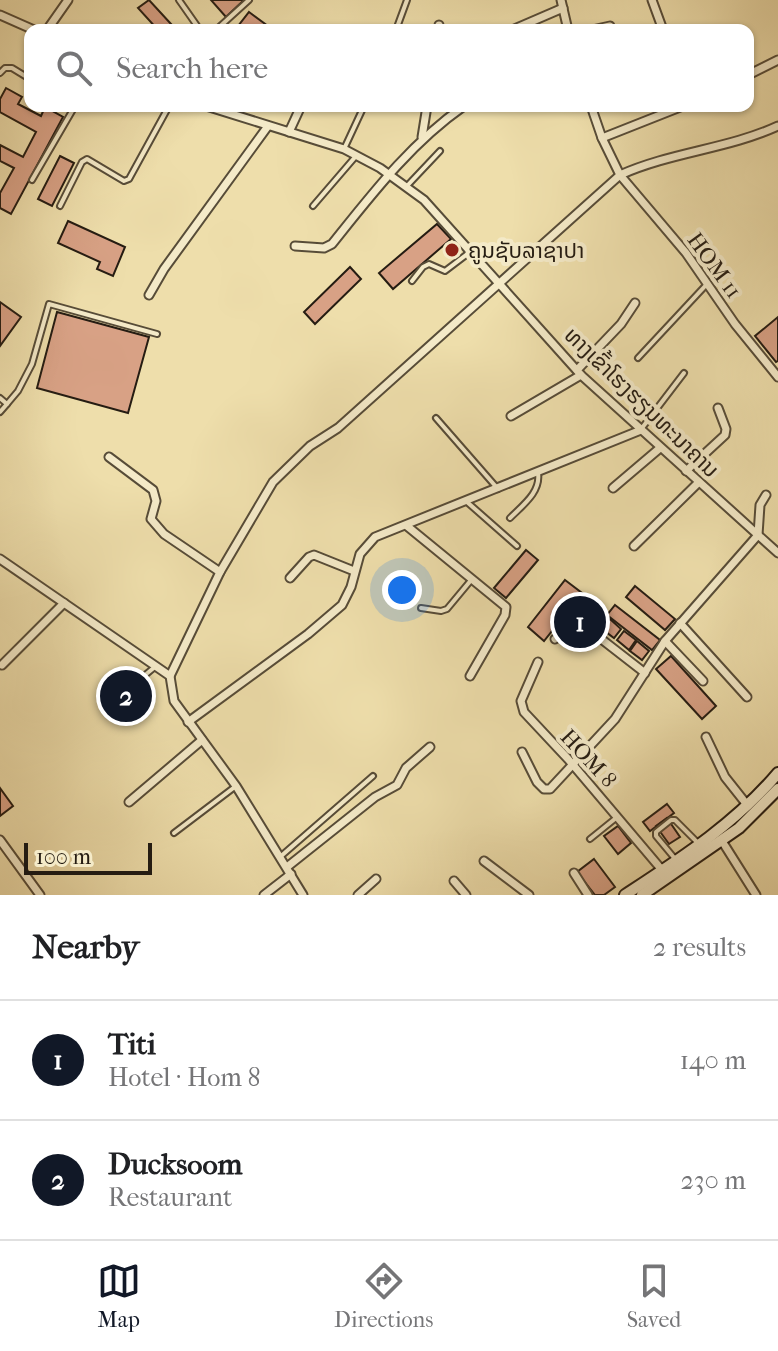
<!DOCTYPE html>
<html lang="en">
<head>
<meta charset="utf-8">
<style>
	:root { --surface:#fff; --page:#f2f2f2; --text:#202124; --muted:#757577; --line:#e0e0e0; --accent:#111827 }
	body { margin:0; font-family:"IM FELL French Canon","Noto Sans Lao",serif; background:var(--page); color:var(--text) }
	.scale { position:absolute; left:24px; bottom:20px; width:128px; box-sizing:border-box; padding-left:8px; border:4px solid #251c12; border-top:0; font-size:22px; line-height:28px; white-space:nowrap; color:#251c12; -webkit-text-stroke:6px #f4eac8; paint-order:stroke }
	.you { position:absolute; left:402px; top:590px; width:28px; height:28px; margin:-20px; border:6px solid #fff; border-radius:50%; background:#1a73e8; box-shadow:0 0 0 12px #1a73e833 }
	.badge { display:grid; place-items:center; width:52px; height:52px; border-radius:50%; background:var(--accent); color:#fff; font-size:26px; font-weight:700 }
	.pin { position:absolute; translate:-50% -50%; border:4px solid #fff; box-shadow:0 2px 8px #0006 }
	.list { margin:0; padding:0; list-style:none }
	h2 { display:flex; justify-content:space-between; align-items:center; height:104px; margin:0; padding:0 32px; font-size:34px }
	h2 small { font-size:26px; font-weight:400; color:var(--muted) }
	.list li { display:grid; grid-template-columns:52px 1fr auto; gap:24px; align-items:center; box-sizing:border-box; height:120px; padding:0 32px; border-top:2px solid var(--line) }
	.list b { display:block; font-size:30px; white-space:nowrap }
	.list p { margin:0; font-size:26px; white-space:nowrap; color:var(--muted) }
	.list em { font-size:26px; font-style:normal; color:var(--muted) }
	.icon { flex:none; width:44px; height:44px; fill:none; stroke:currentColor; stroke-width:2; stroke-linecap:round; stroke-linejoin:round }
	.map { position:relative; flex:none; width:778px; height:895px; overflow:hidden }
	.search { position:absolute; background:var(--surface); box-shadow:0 2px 6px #0004; left:24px; right:24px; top:24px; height:88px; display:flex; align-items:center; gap:20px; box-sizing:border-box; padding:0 28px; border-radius:16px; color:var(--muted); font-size:30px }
	.sheet { height:344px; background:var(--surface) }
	nav { display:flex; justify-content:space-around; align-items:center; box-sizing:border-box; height:112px; border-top:2px solid var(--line); background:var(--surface); font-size:22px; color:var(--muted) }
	nav a { display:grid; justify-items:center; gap:4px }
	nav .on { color:var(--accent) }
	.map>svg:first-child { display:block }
	.building { fill:#d8a185; stroke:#251c12; stroke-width:2 }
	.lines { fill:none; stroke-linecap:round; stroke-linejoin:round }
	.lane-casing { stroke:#574c38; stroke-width:8 }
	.street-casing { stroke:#574c38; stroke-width:11 }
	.secondary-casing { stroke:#251c12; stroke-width:14 }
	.lane { stroke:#f4eac8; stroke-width:4 }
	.street { stroke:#f4eac8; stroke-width:7 }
	.secondary { stroke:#f4eac8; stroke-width:10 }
	.poi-dot { fill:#8f2418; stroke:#f4eac8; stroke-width:3 }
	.labels { text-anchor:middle; stroke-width:8; stroke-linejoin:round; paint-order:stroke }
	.poi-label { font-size:22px; fill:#251c12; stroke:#f4eac8; text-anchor:start }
	.street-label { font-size:22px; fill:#251c12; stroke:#f4eac8 }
</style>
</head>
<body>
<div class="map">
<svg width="778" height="895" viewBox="0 0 778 895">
	<rect width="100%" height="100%" fill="#eedeab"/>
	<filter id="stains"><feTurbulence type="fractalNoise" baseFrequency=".0025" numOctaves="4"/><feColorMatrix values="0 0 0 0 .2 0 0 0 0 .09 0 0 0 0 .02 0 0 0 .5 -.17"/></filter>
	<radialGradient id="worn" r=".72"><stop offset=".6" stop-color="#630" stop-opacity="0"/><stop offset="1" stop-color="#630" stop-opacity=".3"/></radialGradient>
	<g class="building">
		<path d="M149,0l22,24 -7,6h-6l-20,-22z"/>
		<path d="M211,0h33l-18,17z"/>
		<path d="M249,12l23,17v1h-37z"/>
		<path d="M6,88l16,9 -4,7 23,12 4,-9 18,10 -52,97 -11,-6v-15l14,-25 -14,-7v-16l23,12 13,-25 -36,-20v-13z"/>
		<path d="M60,156l14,7 -22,43 -14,-7z"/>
		<path d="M68,221l57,26 -12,29 -16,-7 3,-7 -42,-19z"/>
		<path d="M437,224l14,15 -58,50 -14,-16z"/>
		<path d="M350,267l11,12 -46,45 -11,-12z"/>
		<path d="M0,302l21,15 -21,29z"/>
		<path d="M57,312l92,25 -21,76 -91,-25z"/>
		<path d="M778,317v44l-2,1 -21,-26z"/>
		<path d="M526,550l12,10 -32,38 -12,-10z"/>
		<path d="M565,580l17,13 -38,48 -16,-14z"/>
		<path d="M635,586l40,33 -10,11 -39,-33z"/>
		<path d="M615,605l45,35 -8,10 -45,-35z"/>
		<path d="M595,608l12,9 -7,10 -12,-10z"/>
		<path d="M610,619l11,10 -7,9 -12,-9z"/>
		<path d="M624,631l12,9 -7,10 -12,-10z"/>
		<path d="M637,641l12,10 -7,9 -12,-9z"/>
		<path d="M671,656l45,50 -14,13 -46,-50z"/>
		<path d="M0,788l13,18 -13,10z"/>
		<path d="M667,804l7,9 -24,18 -7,-9z"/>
		<path d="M667,818l13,19 -11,7 -13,-18z"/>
		<path d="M618,826l13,17 -13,11 -14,-18z"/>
		<path d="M594,859l21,28 -11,8h-9l-18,-23z"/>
	</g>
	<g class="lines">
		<g class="lane-casing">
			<g id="lane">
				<path d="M179,0l21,30"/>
				<path d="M216,30l33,-30"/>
				<path d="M396,30l11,-30"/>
				<path d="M0,73l5,-5h7l18,11"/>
				<path d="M344,149l20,-43"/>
				<path d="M32,180l43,-74"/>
				<path d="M406,187l34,-36"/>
				<path d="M60,206l22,-44 5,-3 37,22 5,-2 40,-73"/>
				<path d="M313,206l43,-50"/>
				<path d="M412,281l11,-14 6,-3 16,7 25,-19"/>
				<path d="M638,358l69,-74"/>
				<path d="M0,398l7,6 11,-13 14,-27 17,-60 108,30"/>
				<path d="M0,412l7,-8"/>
				<path d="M436,418l62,71"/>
				<path d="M642,428l42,-55"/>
				<path d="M467,502l50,44"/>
				<path d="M510,518c13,-13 31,-26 28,-45"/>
				<path d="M421,608l20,3 6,-2 25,-30"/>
				<path d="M106,691l12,-7 15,1 23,-19"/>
				<path d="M174,833l62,-47"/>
				<path d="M590,839l26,-21"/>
				<path d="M280,857l93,-81"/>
				<path d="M676,860l-20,-24v-4l15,-12h4l23,23"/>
			</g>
		</g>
		<g class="street-casing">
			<g id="street">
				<path d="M561,0l7,30"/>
				<path d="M652,0l11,30"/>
				<path d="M0,15l34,15"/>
				<path d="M47,30l21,-30"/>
				<path d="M439,30v-5"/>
				<path d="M512,30l51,-22"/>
				<path d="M592,30l18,-4"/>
				<path d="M748,75l30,-15"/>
				<path d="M206,106l138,43 36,19 44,32 157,175 197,178"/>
				<path d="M591,106l11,32 18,37 66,78 49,71 43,53"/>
				<path d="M289,132l12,-26"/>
				<path d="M422,137l5,-31"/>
				<path d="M602,138l81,-32"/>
				<path d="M295,246l29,2 8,-4c40,-50 79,-101 132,-138"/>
				<path d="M149,295l15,-26 104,-143"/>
				<path d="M577,370l44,-46 14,-21"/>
				<path d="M511,416l70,-41"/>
				<path d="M109,457l44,33 3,11 -5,18 13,15 56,38"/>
				<path d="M686,471l39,-36 1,-6 -8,-21"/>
				<path d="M613,488l47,-40"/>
				<path d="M407,526l99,81 -1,8 -35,61"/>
				<path d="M634,546l65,-64"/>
				<path d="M0,559l170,117 4,25 62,85 67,109"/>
				<path d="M290,578l19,-21 5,-2 40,16"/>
				<path d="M680,623l67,74"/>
				<path d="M555,639l21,-15h6l63,49"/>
				<path d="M665,641l38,40"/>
				<path d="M538,662l-17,39 3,11 44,47 94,111"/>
				<path d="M2,665l62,-62"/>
				<path d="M170,676l50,-104 53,-90 37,-36 28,-18 282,-253c51,-23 108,-26 158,-49"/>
				<path d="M188,722l120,-88 34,-29 9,-18 9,-33 15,-17 266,-107"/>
				<path d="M706,737l19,40 23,29"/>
				<path d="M522,752l15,30 7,7h6l65,-70 50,-78 93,-106 2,-30 6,-10"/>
				<path d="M129,802l73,-62"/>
				<path d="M0,840l40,55"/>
				<path d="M722,841l34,54"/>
				<path d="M484,861l45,34"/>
				<path d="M287,867l88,-70 22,-12 9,-17 24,-21"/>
				<path d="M574,873l14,22"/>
				<path d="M454,881l12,14"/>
				<path d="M264,895l27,-21"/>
				<path d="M358,895l18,-16"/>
			</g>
		</g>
		<g class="secondary-casing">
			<g id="secondary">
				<path d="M625,895c55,-36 110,-71 153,-122"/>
				<path d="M642,895l97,-67 39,-39"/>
			</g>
		</g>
		<use href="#lane" class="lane"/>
		<use href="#street" class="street"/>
		<use href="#secondary" class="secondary"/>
	</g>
	<circle class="poi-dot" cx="452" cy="250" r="8"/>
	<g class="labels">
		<g class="poi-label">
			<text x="468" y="258">ຄູນຊັບລາຊາປາ</text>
		</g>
		<g class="street-label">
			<text transform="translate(715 265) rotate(54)" y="8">HOM 11</text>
			<text transform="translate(642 402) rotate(44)" y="8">ທາງເຂົ້າໂຮງຮຽນທະນາຄານ</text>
			<text transform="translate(589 758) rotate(47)" y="8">HOM 8</text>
		</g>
	</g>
	<rect width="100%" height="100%" filter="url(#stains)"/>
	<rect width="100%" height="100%" fill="url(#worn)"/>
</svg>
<div class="scale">100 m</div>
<div class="you"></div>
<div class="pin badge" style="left:580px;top:622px">1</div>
<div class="pin badge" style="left:126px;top:696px">2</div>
<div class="search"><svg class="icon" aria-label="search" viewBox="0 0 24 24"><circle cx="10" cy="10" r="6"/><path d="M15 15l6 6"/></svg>Search here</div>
</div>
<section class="sheet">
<h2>Nearby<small>2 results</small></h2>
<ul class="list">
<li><span class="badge">1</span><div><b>Titi</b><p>Hotel · Hom 8</p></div><em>140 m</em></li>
<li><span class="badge">2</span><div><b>Ducksoom</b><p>Restaurant</p></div><em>230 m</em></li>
</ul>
</section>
<nav>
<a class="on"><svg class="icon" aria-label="map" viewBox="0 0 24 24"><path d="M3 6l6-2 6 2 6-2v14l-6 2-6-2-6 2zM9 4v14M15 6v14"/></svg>Map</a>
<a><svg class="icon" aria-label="directions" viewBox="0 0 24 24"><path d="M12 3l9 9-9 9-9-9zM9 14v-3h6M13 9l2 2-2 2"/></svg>Directions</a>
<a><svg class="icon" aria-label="saved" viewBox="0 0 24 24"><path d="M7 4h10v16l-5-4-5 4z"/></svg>Saved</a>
</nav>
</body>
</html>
